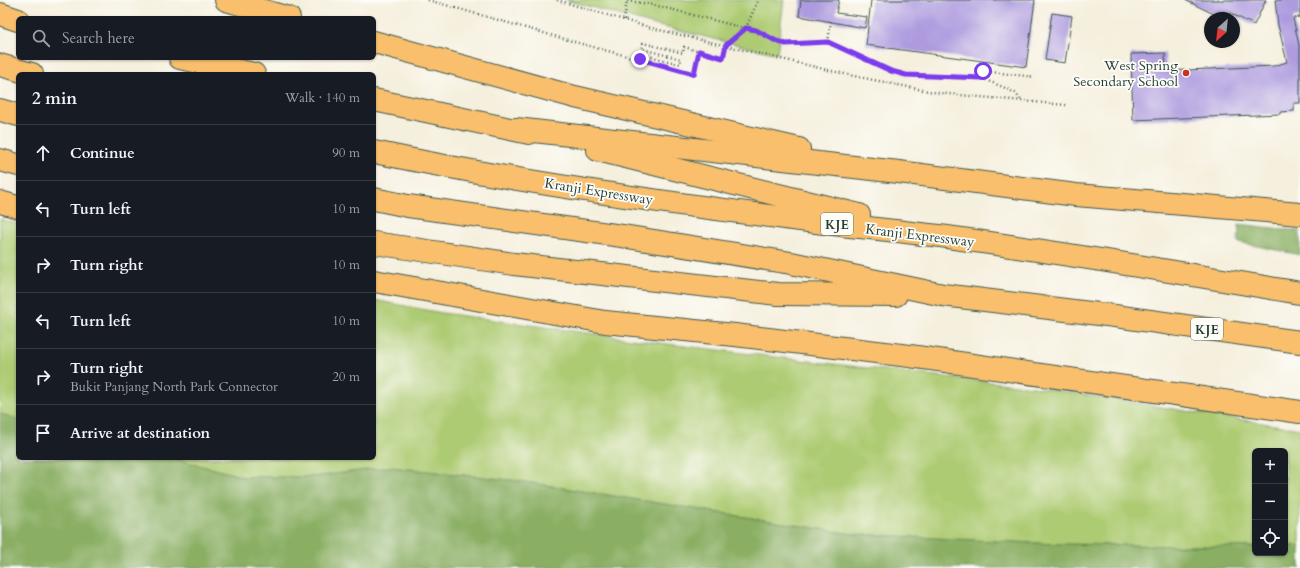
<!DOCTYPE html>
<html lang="en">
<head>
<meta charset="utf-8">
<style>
	:root { --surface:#171b24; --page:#242831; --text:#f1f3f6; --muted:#9ea1a6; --line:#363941 }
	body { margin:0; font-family:Cardo,serif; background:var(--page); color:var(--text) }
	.controls { position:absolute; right:12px; bottom:12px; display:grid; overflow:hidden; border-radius:6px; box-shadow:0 1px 3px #0004 }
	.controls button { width:36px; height:36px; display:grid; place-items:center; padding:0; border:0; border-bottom:1px solid var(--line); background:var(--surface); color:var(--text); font:20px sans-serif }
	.compass { position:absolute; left:1204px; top:12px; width:36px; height:36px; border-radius:50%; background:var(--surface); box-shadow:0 1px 3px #0004; rotate:207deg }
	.stop { position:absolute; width:12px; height:12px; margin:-9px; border:3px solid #7c3aed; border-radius:50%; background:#fff }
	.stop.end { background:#7c3aed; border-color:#fff; box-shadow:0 1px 4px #0008 }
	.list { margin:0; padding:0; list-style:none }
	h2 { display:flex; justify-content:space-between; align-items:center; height:52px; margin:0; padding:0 16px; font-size:17px }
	h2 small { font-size:13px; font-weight:400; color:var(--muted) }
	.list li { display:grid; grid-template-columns:26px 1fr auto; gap:12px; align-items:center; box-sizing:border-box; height:56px; padding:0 16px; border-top:1px solid var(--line) }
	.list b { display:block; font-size:15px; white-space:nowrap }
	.list p { margin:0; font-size:13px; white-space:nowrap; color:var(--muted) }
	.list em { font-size:13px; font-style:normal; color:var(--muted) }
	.icon { flex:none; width:22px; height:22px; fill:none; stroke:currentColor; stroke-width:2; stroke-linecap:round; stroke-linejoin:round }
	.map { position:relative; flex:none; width:1300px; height:568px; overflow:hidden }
	.search { position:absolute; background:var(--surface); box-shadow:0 1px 3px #0004; left:16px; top:16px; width:360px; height:44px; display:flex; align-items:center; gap:10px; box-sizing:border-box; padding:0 14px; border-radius:6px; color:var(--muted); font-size:15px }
	.panel { position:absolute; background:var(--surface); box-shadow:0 1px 3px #0004; left:16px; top:72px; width:360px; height:388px; border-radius:6px }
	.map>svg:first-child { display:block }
	.green { fill:#adcb72; stroke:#668453 }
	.forest { fill:#8aaf64; stroke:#54764c }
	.building { fill:#ae9bdf }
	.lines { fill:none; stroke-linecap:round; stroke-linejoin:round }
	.highway-casing { stroke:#3f584d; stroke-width:24 }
	.path { stroke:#3f584d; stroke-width:2.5; stroke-dasharray:1 3; stroke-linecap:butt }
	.highway { stroke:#f9bf6d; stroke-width:22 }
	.route { stroke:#7c3aed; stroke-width:5 }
	.poi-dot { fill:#c8321e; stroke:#fdfcf7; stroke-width:1.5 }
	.labels { text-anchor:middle; stroke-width:3.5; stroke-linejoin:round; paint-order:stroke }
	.shield { fill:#fdfcf7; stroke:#62766e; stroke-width:1 }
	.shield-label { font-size:13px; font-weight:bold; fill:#1f3d34 }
	.poi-label { font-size:14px; fill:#1f3d34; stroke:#fdfcf7; text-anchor:end }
	.street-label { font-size:14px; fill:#1f3d34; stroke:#fdfcf7 }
</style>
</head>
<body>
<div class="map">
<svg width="1300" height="568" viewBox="0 0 1300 568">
	<rect width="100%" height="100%" fill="#fdfcf7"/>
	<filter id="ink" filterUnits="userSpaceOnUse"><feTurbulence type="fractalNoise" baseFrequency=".025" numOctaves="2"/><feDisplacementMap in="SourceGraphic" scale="8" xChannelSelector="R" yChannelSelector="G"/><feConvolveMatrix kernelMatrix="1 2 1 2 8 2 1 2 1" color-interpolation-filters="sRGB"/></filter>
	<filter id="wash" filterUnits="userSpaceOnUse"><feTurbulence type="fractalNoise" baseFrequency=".012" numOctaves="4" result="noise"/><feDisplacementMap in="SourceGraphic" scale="16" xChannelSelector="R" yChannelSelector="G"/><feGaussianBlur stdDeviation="0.9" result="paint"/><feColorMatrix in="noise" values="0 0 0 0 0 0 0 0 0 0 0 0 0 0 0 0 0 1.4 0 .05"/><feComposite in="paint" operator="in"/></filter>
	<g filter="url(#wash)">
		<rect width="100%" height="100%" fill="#f5efdd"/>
		<g class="green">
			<path d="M566,0h218l-7,54 -126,-30z"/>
			<path d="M0,219l18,5v195l-18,-5z"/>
			<path d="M374,300l68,13 226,31 215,26 151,17 266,42v116l-15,2v-96h-30v96l-201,-3 -202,-10 -333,-53 -130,-14 -76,10h-69l-73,-19h203z"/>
		</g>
		<g class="forest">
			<path d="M1239,224l61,7v24l-62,-13z"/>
			<path d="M0,414l18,5v39h153l73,19h69l76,-10 130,14 333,53 202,10 201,3v6h30v-6l15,-2v23h-1300z"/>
		</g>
		<g id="blocks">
			<g class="building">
				<path d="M801,0h38l-3,13 31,4 -2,11 -66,-12z"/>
				<path d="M871,0h164l-9,67 -160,-22z"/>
				<path d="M1185,0h81l-12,25 -24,-12 -3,5h-5z"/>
				<path d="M1275,0h25v17l-7,1 7,32v53h-6v8l-14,1v2l-147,6 -2,-66 34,-1 1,18 108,-5 13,-4 -9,-37z"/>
				<path d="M1052,13l20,3 -7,47 -20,-3z"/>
			</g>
		</g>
	</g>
	<g filter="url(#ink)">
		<use href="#blocks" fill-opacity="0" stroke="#3f584d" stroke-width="1"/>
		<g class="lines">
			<g class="highway-casing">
				<g id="highway">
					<path d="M226,0l63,18"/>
					<path d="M0,14l18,6"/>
					<path d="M374,42l201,55 224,52"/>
					<path d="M180,58l74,16"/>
					<path d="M0,65l32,9"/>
					<path d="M374,100l155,33"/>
					<path d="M0,110l18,5"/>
					<path d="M516,129l383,43 177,23 224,19"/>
					<path d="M598,150l261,65"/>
					<path d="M374,152c134,28 269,48 404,65 56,8 113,13 169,20 118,16 235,36 353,56"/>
					<path d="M0,160l18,5"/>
					<path d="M374,199l34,7 214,30 169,27 152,32 172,21 185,26"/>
					<path d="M0,202l18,5"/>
					<path d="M374,243l140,21 264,30 118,1"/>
					<path d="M374,281l231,41 130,13 175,21 390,56"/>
				</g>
			</g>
			<g class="path">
				<path d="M428,0l154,44 112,30 5,-23"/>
				<path d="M557,0l94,28 198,47 89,18 128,12"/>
				<path d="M627,1l23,3 106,27 20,10 10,3 42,-2 63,29 15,4 77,4 20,8 12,6 7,8"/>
				<path d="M624,20l3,-20"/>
				<path d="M828,42l3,-21"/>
				<path d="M640,59l1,-5 39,10 1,-5 -39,-10 1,-6 40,10 1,-6 39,11 3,-13 20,-17 12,-28"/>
				<path d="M983,71l51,6"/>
				<path d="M983,79l1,-17"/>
			</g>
			<use href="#highway" class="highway"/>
		</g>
	</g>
	<g class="lines" filter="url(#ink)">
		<path class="route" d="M640,59l54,15 5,-23 24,7 3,-13 20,-17 10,2 20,11 10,3 42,-2 63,29 15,4 77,3v-7"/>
	</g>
	<circle class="poi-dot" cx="1186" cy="73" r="4"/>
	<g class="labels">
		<g class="shield">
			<rect x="821" y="213" width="32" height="22" rx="3"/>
			<rect x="1191" y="318" width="32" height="22" rx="3"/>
		</g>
		<g class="shield-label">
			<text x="837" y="229">KJE</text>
			<text x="1207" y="334">KJE</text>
		</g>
		<g class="poi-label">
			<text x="1178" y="70">West Spring<tspan x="1178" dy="16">Secondary School</tspan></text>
		</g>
		<g class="street-label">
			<text transform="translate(599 191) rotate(9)" y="5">Kranji Expressway</text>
			<text transform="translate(920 235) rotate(7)" y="5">Kranji Expressway</text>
		</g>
	</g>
</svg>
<div class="controls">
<button>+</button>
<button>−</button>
<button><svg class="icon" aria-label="locate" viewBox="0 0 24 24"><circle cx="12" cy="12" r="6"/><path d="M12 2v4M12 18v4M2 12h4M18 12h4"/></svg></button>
</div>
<svg class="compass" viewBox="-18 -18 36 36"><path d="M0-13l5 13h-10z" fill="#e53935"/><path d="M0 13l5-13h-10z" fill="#9ea1a6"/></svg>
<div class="stop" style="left:983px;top:71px"></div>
<div class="stop end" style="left:640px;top:59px"></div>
<div class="search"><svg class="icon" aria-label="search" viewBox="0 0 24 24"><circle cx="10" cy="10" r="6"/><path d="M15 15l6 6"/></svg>Search here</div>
<section class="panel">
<h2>2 min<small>Walk · 140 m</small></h2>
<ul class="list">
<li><svg class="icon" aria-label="ahead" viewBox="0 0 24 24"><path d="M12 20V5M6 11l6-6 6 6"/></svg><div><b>Continue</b></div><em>90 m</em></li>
<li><svg class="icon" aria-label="left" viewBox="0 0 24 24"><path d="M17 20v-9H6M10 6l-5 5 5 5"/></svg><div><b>Turn left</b></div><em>10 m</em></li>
<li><svg class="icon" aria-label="right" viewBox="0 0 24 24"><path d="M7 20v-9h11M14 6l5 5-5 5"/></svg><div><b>Turn right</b></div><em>10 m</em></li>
<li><svg class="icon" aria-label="left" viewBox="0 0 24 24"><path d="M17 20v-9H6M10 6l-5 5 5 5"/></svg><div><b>Turn left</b></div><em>10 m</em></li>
<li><svg class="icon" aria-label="right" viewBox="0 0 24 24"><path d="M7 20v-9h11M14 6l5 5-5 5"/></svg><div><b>Turn right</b><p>Bukit Panjang North Park Connector</p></div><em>20 m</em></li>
<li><svg class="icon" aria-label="arrive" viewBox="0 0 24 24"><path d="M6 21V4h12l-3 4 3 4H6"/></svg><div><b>Arrive at destination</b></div></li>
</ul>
</section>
</div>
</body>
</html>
